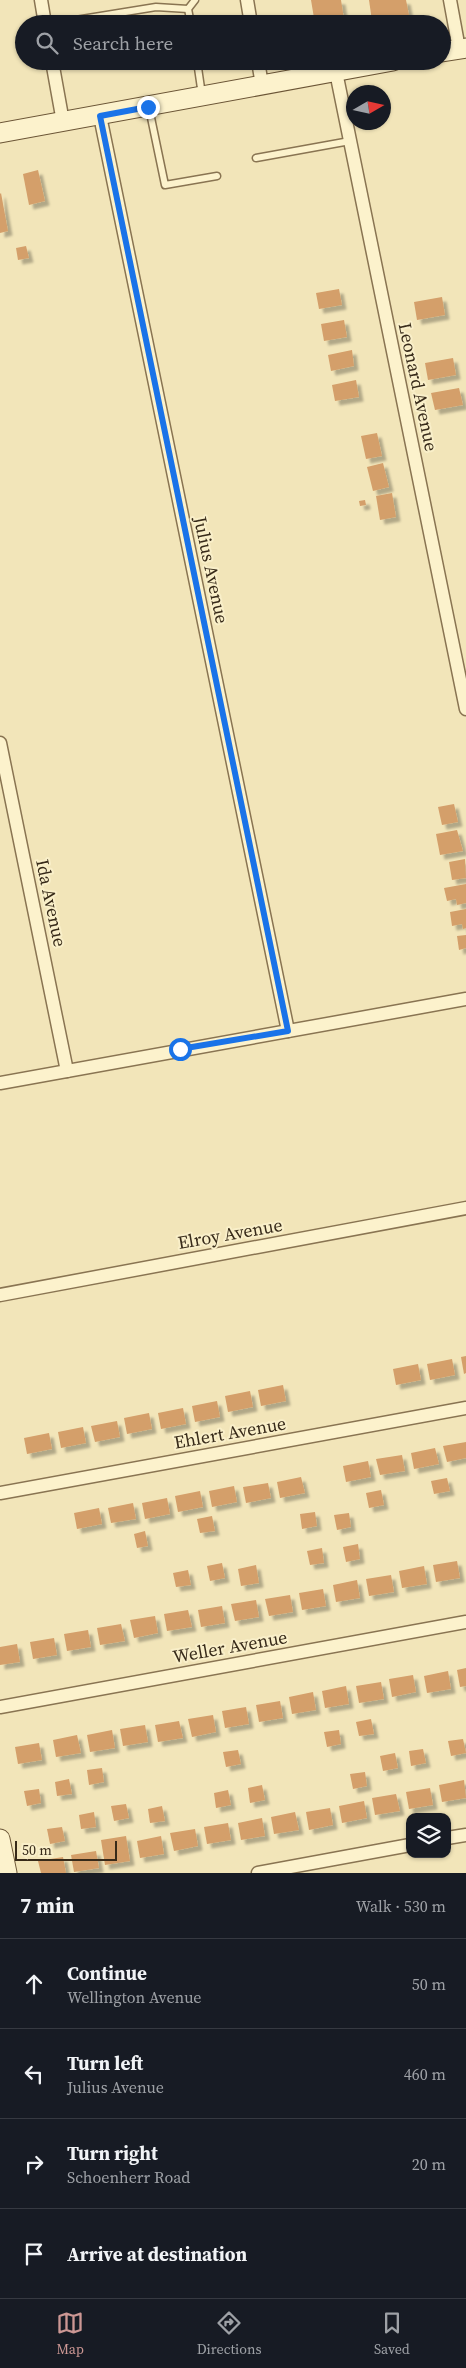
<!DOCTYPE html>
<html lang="en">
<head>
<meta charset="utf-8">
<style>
	:root { --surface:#171b24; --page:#242831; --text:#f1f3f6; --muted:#9ea1a6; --line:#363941; --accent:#cc9794 }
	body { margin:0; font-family:"Source Serif 4",serif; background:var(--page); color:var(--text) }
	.controls { position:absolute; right:15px; bottom:15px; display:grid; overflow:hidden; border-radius:10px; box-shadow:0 1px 4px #0004 }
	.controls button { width:45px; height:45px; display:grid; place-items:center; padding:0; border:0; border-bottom:1px solid var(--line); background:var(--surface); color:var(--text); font:25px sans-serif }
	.compass { position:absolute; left:346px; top:85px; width:45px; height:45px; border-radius:50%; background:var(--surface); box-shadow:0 1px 4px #0004; rotate:81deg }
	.scale { position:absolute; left:15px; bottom:12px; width:102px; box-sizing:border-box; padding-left:5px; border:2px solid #372a19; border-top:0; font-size:14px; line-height:18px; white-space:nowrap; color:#372a19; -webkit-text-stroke:4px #f9efc9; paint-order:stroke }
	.stop { position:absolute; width:15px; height:15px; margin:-11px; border:4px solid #1a73e8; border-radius:50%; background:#fff }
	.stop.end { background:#1a73e8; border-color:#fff; box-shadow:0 1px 5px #0008 }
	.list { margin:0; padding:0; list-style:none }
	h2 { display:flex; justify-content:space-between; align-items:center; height:65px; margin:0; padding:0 20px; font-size:21px }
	h2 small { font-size:16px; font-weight:400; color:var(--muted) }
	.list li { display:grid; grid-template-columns:32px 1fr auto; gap:15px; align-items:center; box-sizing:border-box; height:90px; padding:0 20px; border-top:1px solid var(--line) }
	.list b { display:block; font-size:19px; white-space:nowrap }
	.list p { margin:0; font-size:16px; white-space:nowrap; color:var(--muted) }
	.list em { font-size:16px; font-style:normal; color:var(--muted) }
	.icon { flex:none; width:28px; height:28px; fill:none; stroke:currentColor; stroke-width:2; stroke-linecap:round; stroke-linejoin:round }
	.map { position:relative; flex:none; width:466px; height:1873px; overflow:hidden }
	.search { position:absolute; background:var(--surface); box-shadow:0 1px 4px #0004; left:15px; right:15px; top:15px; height:55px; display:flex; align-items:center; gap:12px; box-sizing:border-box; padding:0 18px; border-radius:28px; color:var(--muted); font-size:19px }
	.sheet { height:425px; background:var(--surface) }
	nav { display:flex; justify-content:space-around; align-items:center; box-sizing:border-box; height:70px; border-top:1px solid var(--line); background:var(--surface); font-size:14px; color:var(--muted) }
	nav a { display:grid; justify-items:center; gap:2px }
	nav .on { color:var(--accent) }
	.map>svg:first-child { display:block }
	.building { fill:#d49f6a; filter:url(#shadow) }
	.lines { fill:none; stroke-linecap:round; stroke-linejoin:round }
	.lane-casing { stroke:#897452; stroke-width:9 }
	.street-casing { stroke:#897452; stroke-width:15 }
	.secondary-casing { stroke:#6b5536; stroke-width:21 }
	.lane { stroke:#fcf2cc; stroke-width:6 }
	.street { stroke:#fcf2cc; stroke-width:12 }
	.secondary { stroke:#fcf2cc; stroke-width:19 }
	.route { stroke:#1a73e8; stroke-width:6 }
	.labels { text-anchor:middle; stroke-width:4; stroke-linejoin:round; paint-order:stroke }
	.street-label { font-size:18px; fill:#372a19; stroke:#f9efc9 }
</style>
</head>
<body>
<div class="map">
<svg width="466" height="1873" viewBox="0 0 466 1873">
	<defs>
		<filter id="shadow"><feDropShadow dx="4.5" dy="4.5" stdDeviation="1" flood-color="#0004"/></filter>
	</defs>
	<rect width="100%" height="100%" fill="#f2e5b9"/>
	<g class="building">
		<path d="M311,0h30l3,19 -12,2v3h-17z"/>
		<path d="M369,0h37l3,15 -37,6z"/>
		<path d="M38,170l7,31 -16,4 -6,-31z"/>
		<path d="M1,193l7,38 -8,2v-39z"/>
		<path d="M26,246l3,12 -11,2 -2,-12z"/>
		<path d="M339,289l3,16 -23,4 -3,-16z"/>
		<path d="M442,297l3,18 -28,5 -3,-18z"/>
		<path d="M344,320l3,17 -23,4 -3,-17z"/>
		<path d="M352,350l2,16 -23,5 -3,-16z"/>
		<path d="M453,358l3,17 -28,5 -3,-17z"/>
		<path d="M356,380l3,17 -24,4 -3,-16z"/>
		<path d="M459,388l4,17 -28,5 -4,-17z"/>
		<path d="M377,433l5,23 -16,3 -5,-23z"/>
		<path d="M383,463l6,24 -16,4 -6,-24z"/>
		<path d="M392,493l4,24 -16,3 -4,-24z"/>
		<path d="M365,500l1,5 -6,1 -1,-5z"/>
		<path d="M454,804l4,18 -16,3 -4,-18z"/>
		<path d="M457,830l6,21 -23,4 -4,-21z"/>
		<path d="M465,859l1,19 -14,2 -3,-18z"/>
		<path d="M466,884v19l-9,2 -1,-6 -9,2 -3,-13z"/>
		<path d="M466,909v19l-3,1 -1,-5 -10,2 -2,-14z"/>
		<path d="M466,935v13l-7,2 -2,-14z"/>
		<path d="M466,1356v17l-2,1 -3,-17z"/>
		<path d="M452,1359l3,16 -25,5 -3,-16z"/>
		<path d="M418,1364l3,16 -25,5 -3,-16z"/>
		<path d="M283,1385l3,16 -25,5 -3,-16z"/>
		<path d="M250,1391l3,16 -25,5 -3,-16z"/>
		<path d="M217,1401l3,16 -25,5 -3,-16z"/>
		<path d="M183,1408l3,16 -25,5 -3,-16z"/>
		<path d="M149,1413l3,16 -25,5 -3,-16z"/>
		<path d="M117,1421l3,16 -25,5 -4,-16z"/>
		<path d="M83,1427l3,16 -25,5 -3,-16z"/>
		<path d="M49,1433l3,16 -25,5 -3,-16z"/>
		<path d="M466,1442v16l-19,4 -4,-16z"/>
		<path d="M435,1448l4,16 -25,5 -3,-16z"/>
		<path d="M402,1455l3,16 -25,4 -4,-16z"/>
		<path d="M368,1461l3,16 -25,5 -3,-16z"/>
		<path d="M301,1477l4,16 -25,5 -3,-16z"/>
		<path d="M447,1478l3,13 -16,3 -3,-13z"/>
		<path d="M268,1483l3,15 -25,5 -3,-16z"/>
		<path d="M234,1486l3,16 -25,5 -3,-16z"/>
		<path d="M381,1490l3,15 -15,3 -3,-15z"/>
		<path d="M200,1491l3,16 -25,5 -3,-16z"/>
		<path d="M167,1498l3,16 -25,5 -3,-16z"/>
		<path d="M133,1503l3,16 -25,4 -3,-15z"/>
		<path d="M99,1508l3,16 -25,5 -3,-16z"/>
		<path d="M315,1512l2,14 -15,3 -2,-15z"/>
		<path d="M349,1513l2,14 -14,3 -3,-15z"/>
		<path d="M212,1516l3,15 -15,2 -3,-14z"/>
		<path d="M145,1531l3,15 -11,2 -3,-14z"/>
		<path d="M358,1544l2,15 -14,3 -3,-15z"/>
		<path d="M322,1548l2,15 -14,2 -3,-14z"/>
		<path d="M457,1561l3,17 -24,4 -3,-17z"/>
		<path d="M222,1563l3,15 -15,3 -3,-15z"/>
		<path d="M256,1565l3,18 -18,3 -3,-17z"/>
		<path d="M424,1566l3,18 -25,4 -3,-17z"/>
		<path d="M188,1570l3,15 -15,2 -3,-14z"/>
		<path d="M391,1575l3,17 -25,4 -3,-17z"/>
		<path d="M357,1580l3,18 -24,4 -3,-17z"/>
		<path d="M323,1589l3,17 -24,4 -3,-17z"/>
		<path d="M290,1595l3,17 -24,4 -4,-17z"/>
		<path d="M256,1600l3,17 -24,4 -4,-17z"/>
		<path d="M222,1606l3,17 -24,4 -3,-17z"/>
		<path d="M188,1610l4,17 -25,4 -3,-17z"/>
		<path d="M155,1616l3,17 -24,5 -4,-18z"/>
		<path d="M121,1624l4,17 -25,4 -3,-17z"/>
		<path d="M88,1630l3,17 -24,4 -3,-17z"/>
		<path d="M54,1638l3,17 -24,4 -3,-17z"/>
		<path d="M17,1644l3,18 -20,3v-18z"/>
		<path d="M466,1668v18l-6,1 -3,-17z"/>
		<path d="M448,1671l3,18 -24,4 -3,-17z"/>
		<path d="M413,1675l3,17 -24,5 -3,-18z"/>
		<path d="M381,1682l3,17 -25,4 -3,-17z"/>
		<path d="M346,1686l3,18 -24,4 -3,-17z"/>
		<path d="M313,1692l3,18 -24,4 -3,-17z"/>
		<path d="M280,1701l3,17 -24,4 -3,-17z"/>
		<path d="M246,1707l3,17 -24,4 -3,-17z"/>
		<path d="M213,1715l3,17 -24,5 -4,-18z"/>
		<path d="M371,1719l3,15 -15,2 -3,-14z"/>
		<path d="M179,1721l4,17 -25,4 -3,-17z"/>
		<path d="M145,1725l3,17 -25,4 -3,-17z"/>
		<path d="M112,1730l3,18 -25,4 -3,-17z"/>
		<path d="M339,1730l2,14 -14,3 -3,-15z"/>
		<path d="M77,1735l4,18 -25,4 -3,-17z"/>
		<path d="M463,1739l3,14 -15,3 -3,-15z"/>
		<path d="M39,1743l3,17 -24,4 -3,-17z"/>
		<path d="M423,1749l3,14 -15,3 -2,-15z"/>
		<path d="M238,1750l3,14 -15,3 -3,-15z"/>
		<path d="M395,1753l3,15 -15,3 -3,-15z"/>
		<path d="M102,1768l2,14 -15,3 -2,-15z"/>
		<path d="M365,1772l2,14 -14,3 -3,-15z"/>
		<path d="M69,1779l3,15 -15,2 -2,-14z"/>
		<path d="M464,1780l2,18 -24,4 -3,-17z"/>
		<path d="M262,1785l3,15 -15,3 -2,-15z"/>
		<path d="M430,1788l3,17 -24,4 -3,-17z"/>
		<path d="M39,1789l2,14 -14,3 -3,-15z"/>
		<path d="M228,1790l3,15 -15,3 -2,-15z"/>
		<path d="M396,1794l4,17 -25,4 -3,-17z"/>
		<path d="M364,1801l3,17 -25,5 -3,-17z"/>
		<path d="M126,1804l3,14 -15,3 -3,-15z"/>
		<path d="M162,1806l3,15 -15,2 -2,-14z"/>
		<path d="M330,1808l3,17 -24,5 -3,-18z"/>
		<path d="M94,1812l2,15 -15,2 -2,-14z"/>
		<path d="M295,1812l4,18 -25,4 -3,-17z"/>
		<path d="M262,1818l3,18 -24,4 -3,-17z"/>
		<path d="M228,1823l3,17 -24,4 -3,-17z"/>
		<path d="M62,1827l3,14 -15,3 -3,-15z"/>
		<path d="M195,1829l3,17 -24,5 -4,-18z"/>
		<path d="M126,1836l4,25 -25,4 -4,-25z"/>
		<path d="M161,1836l3,18 -24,4 -3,-17z"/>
		<path d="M96,1851l3,17 -25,4 -3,-17z"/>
		<path d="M63,1857l3,16h-25l-3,-12z"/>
	</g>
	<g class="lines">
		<g class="lane-casing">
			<g id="lane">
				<path d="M51,24l105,-17 32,2"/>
				<path d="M191,24l-3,-15 7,-9"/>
				<path d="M197,61l5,34"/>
				<path d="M149,108l16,77 52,-9"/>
				<path d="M256,158l94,-17"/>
			</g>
		</g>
		<g class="street-casing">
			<g id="street">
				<path d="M41,0l4,24"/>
				<path d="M247,0l4,24"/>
				<path d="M450,0l9,49"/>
				<path d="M52,61l11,61"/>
				<path d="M258,61l4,24"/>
				<path d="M336,72l130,637"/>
				<path d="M100,116l188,915"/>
				<path d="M0,743l67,328"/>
				<path d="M0,1083l466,-84"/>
				<path d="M0,1295l466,-87"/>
				<path d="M0,1493l466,-85"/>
				<path d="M0,1707l466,-85"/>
				<path d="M447,1838l19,-3"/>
				<path d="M258,1873l152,-28"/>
			</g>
		</g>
		<g class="secondary-casing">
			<g id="secondary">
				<path d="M442,52l24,-4"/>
				<path d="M0,133l393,-72"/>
				<path d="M0,1839l7,34"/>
			</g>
		</g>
		<use href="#lane" class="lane"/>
		<use href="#street" class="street"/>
		<use href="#secondary" class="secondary"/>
	</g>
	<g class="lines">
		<path class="route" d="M148,107l-48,9 188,915 -108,18"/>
	</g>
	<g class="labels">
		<g class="street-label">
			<text transform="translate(418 387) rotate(78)" y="6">Leonard Avenue</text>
			<text transform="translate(211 570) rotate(78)" y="6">Julius Avenue</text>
			<text transform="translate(51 903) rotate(78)" y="6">Ida Avenue</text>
			<text transform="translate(230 1234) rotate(-10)" y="6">Elroy Avenue</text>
			<text transform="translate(230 1433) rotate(-10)" y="6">Ehlert Avenue</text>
			<text transform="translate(230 1647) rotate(-10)" y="6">Weller Avenue</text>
		</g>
	</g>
</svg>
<div class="controls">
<button><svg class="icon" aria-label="layers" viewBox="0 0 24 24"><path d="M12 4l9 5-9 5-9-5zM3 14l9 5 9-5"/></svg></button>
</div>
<svg class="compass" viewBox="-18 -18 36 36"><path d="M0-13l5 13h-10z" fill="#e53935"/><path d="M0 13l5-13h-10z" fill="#9ea1a6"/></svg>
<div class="scale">50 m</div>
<div class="stop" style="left:180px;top:1049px"></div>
<div class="stop end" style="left:148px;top:107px"></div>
<div class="search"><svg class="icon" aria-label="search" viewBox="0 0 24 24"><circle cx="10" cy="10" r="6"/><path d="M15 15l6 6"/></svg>Search here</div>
</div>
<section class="sheet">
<h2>7 min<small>Walk · 530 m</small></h2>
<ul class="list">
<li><svg class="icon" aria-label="ahead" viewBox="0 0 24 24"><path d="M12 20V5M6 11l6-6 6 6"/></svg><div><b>Continue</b><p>Wellington Avenue</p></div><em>50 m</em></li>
<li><svg class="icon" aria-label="left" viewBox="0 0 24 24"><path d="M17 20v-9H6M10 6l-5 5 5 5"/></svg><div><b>Turn left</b><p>Julius Avenue</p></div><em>460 m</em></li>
<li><svg class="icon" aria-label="right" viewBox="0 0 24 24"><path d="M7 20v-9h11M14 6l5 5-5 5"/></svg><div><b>Turn right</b><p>Schoenherr Road</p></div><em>20 m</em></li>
<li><svg class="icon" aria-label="arrive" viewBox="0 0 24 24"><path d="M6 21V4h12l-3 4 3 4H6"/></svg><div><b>Arrive at destination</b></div></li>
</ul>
</section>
<nav>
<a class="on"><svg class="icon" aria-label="map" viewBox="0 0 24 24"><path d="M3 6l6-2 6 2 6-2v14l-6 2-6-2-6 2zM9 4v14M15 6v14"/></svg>Map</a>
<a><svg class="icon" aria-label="directions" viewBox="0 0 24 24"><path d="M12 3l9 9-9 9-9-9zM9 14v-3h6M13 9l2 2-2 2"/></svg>Directions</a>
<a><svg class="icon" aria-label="saved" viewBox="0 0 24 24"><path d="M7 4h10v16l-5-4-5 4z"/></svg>Saved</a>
</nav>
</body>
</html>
